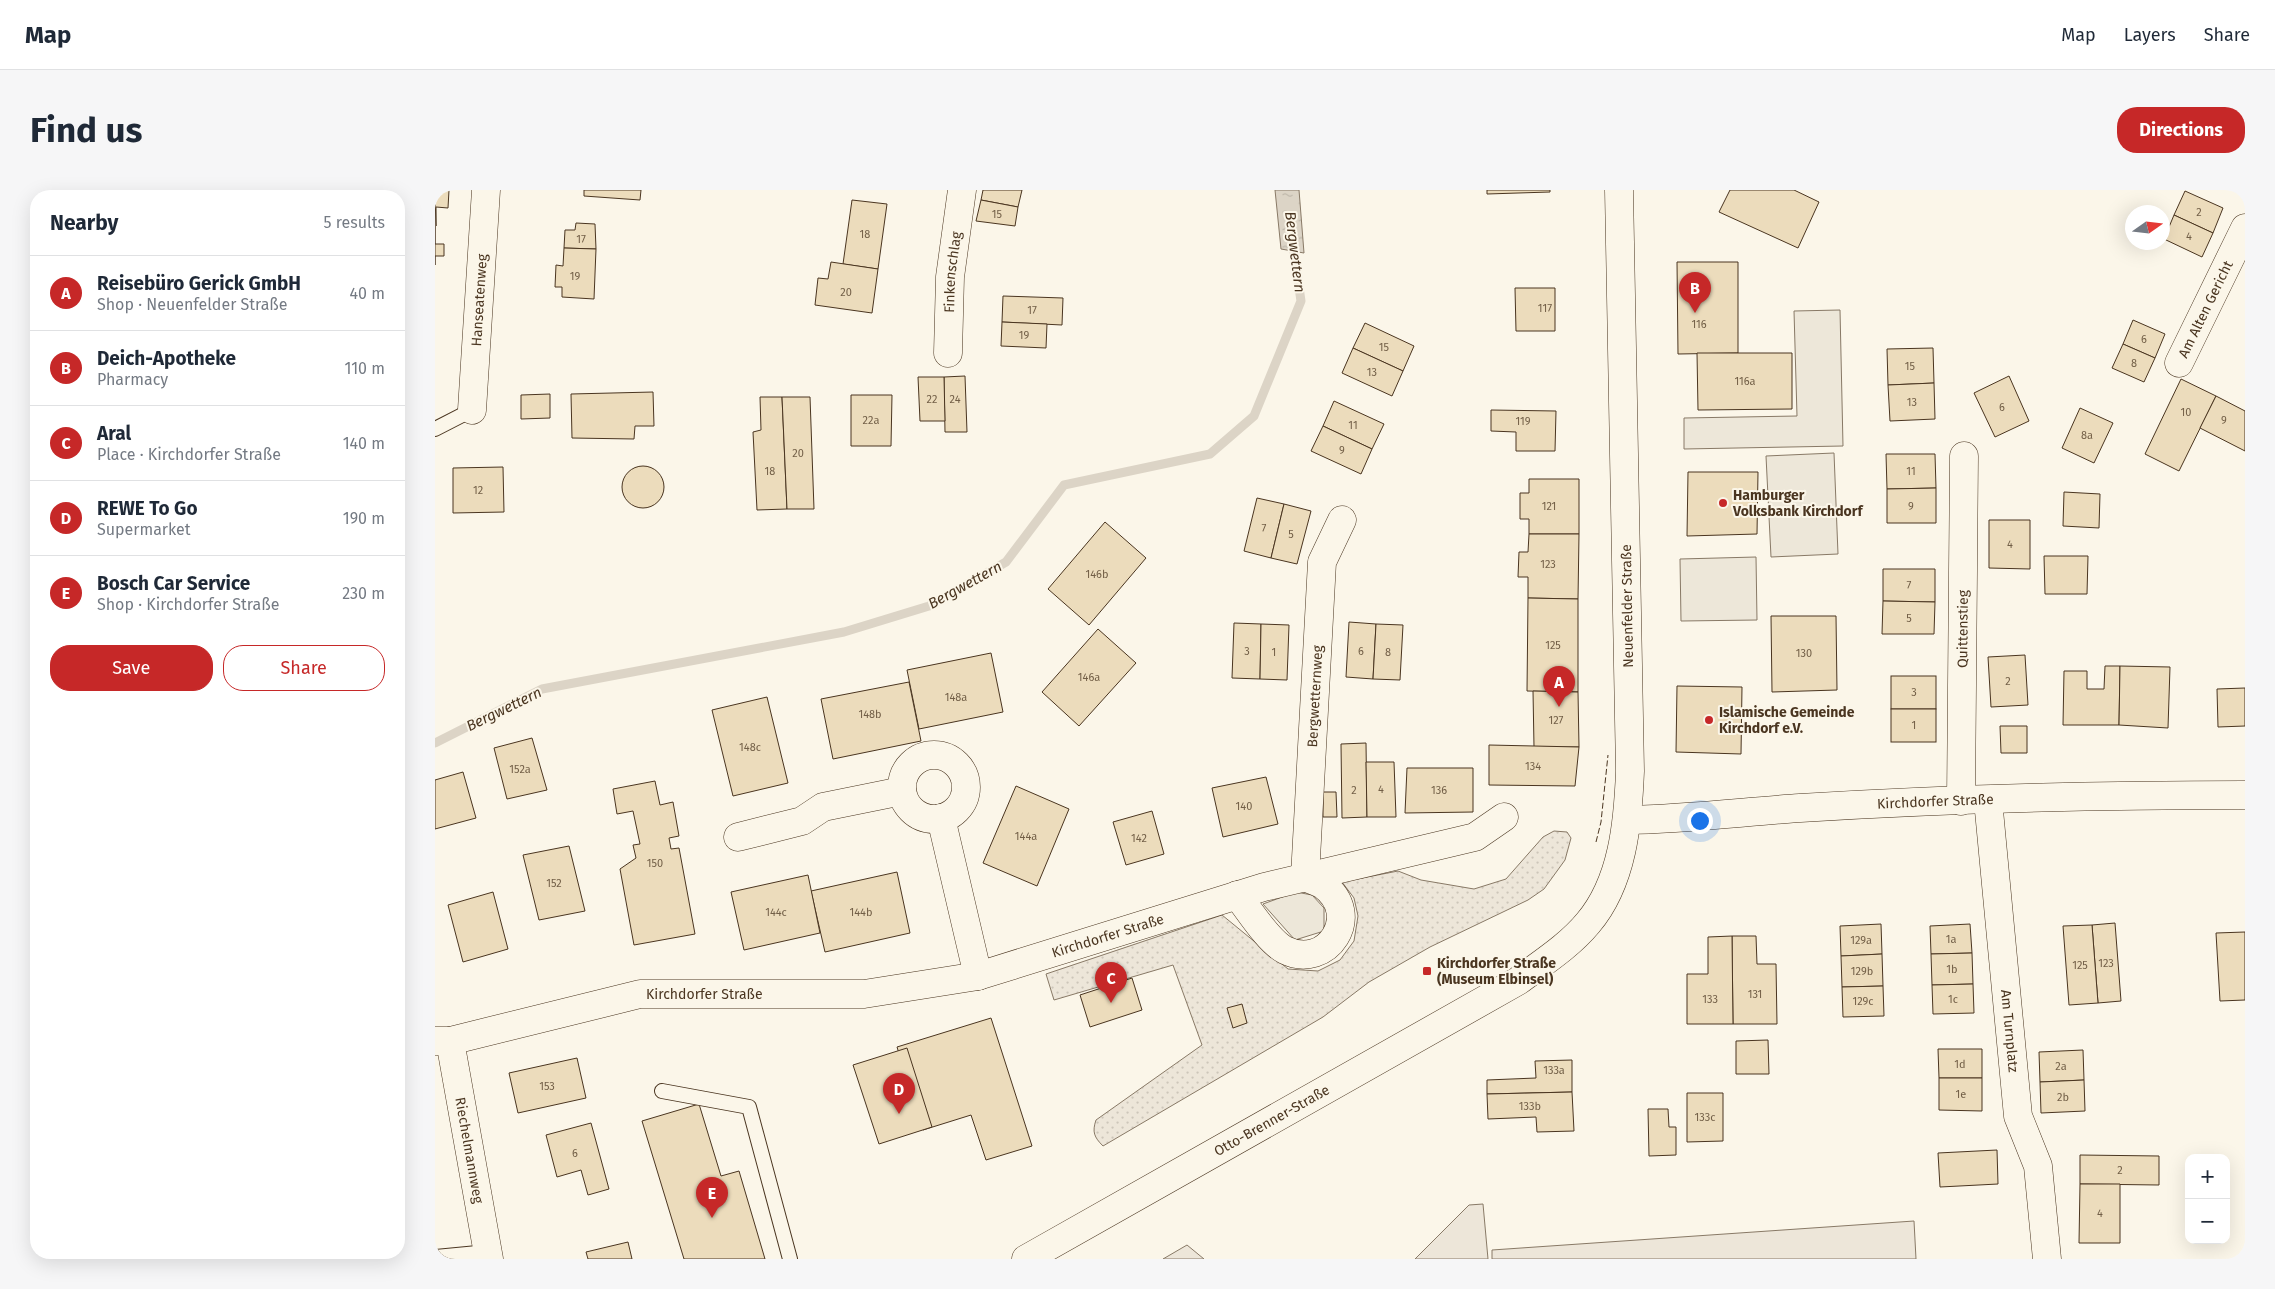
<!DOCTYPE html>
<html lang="en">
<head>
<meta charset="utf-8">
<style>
	:root { --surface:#fff; --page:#f6f6f7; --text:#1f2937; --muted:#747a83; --line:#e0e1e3; --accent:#c62828 }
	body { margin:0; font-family:"Fira Sans",sans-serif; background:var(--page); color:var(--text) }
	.controls { position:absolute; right:15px; bottom:15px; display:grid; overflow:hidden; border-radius:10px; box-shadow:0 5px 20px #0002 }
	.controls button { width:45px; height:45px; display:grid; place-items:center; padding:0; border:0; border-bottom:1px solid var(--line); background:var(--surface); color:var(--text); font:25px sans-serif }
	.compass { position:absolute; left:1690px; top:15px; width:45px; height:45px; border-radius:50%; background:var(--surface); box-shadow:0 5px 20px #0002; rotate:76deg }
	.you { position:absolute; left:1264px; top:630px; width:18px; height:18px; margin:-12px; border:4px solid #fff; border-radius:50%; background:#1a73e8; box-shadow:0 0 0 8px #1a73e833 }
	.badge { display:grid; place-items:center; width:32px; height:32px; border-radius:50%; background:var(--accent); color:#fff; font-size:16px; font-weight:700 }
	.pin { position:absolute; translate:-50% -41px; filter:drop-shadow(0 1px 2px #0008) }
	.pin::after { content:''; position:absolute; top:26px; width:18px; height:15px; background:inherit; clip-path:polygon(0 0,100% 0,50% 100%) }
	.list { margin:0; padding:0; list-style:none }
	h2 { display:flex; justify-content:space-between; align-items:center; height:65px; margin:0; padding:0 20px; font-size:21px }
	h2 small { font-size:16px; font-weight:400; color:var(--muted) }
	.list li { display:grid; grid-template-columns:32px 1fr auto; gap:15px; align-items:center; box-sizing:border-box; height:75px; padding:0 20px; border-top:1px solid var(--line) }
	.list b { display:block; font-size:19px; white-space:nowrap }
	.list p { margin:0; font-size:16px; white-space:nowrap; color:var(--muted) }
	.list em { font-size:16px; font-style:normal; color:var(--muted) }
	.actions { display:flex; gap:10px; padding:15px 20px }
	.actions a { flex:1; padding:11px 0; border:1px solid var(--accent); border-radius:20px; text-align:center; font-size:18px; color:var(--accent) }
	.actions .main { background:var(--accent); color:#fff }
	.map { position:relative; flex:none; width:1810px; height:1069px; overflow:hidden; border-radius:20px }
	header { display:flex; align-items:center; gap:30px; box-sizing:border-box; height:70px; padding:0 25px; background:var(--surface); border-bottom:1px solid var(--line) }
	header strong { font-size:24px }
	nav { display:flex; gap:28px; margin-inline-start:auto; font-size:18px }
	.intro { display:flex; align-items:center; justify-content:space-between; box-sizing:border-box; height:120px; padding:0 30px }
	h1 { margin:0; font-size:35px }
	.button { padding:12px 22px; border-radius:20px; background:var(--accent); color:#fff; font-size:18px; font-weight:700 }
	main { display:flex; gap:30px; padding:0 30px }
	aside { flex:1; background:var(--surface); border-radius:20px; box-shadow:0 5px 20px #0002 }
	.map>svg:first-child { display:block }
	.grass { fill:#ede6d9; stroke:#887966 }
	.park { fill:url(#park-dots); stroke:#887966 }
	.parking { fill:#ede7d9; stroke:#887966 }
	.water { fill:url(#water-ripples); stroke:#887966 }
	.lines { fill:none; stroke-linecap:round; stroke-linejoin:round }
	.stream { stroke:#dcd4c6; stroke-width:9 }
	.building { fill:#ecdcbc; stroke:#4a3520 }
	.lane-casing { stroke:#4a3520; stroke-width:16 }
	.street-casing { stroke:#4a3520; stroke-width:29 }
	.secondary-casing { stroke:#4a3520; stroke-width:29 }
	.lane { stroke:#fbf6e9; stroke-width:14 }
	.street { stroke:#fbf6e9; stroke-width:28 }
	.secondary { stroke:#fbf6e9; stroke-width:28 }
	.fence { stroke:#4a3520; stroke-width:1; stroke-dasharray:6 2.5; stroke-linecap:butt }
	.poi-dot { fill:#c62828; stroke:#fbf6e9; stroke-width:2 }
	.labels { text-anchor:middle; stroke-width:4; stroke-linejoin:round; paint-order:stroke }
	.number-label { font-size:11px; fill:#725f47 }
	.street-label { font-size:14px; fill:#4a3520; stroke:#fbf6e9 }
	.poi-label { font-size:14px; font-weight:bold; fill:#4a3520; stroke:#fbf6e9; text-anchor:start }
	.water-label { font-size:15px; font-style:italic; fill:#4a3520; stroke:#fbf6e9 }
</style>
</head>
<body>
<header>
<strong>Map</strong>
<nav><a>Map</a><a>Layers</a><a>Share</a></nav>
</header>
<div class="intro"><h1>Find us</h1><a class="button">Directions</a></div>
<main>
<aside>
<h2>Nearby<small>5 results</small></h2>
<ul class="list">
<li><span class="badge">A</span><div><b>Reisebüro Gerick GmbH</b><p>Shop · Neuenfelder Straße</p></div><em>40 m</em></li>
<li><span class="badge">B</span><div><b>Deich-Apotheke</b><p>Pharmacy</p></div><em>110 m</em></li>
<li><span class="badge">C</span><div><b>Aral</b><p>Place · Kirchdorfer Straße</p></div><em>140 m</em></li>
<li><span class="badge">D</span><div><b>REWE To Go</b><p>Supermarket</p></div><em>190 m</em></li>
<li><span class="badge">E</span><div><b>Bosch Car Service</b><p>Shop · Kirchdorfer Straße</p></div><em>230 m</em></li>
</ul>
<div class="actions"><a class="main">Save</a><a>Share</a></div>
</aside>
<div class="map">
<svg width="1810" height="1069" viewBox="0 0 1810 1069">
	<defs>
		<pattern id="park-dots" width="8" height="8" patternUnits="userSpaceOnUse" patternTransform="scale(1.25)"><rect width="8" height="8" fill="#ede6d9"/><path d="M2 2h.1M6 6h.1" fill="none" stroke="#cdc6ba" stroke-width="1.8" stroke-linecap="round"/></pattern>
		<pattern id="water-ripples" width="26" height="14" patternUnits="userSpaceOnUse" patternTransform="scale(1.25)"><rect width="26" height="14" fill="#dcd4c6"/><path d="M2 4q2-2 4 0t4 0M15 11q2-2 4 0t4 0" fill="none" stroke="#beb7aa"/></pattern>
	</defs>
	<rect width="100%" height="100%" fill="#fbf6e9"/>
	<g class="grass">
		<path d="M1048,1014l5,55h-73l54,-54z"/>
		<path d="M1479,1031l2,38h-424v-9z"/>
		<path d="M752,1055l17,14h-41z"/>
	</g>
	<path class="park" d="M1119,641l13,1 4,6 -6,22 -21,29 -16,11 -98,47 -61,35 -46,35 -220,129c-9,-9 -11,-14 -7,-26l106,-75 -29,-80 -119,35 -8,-26 176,-59 66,54 30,2 22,-11 14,-19 4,-25 -4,-18 -12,-16 56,-11 23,9 53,9 32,-10 37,-42z"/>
	<g class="parking">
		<path d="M1405,120l3,136 -159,3v-31l113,-2 -3,-105z"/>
		<path d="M1399,263l4,101 -67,3 -5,-101z"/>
		<path d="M1321,367l1,63 -76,1 -1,-62z"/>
		<path d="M861,702l16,3 12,13v23l-29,9 -32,-36z"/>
	</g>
	<path class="water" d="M840,0h24l5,63 -23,-4z"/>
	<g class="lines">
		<path class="stream" d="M0,553l107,-54 302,-57 85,-26 77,-44 58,-77 146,-31 44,-38 47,-115 -9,-61"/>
	</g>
	<g class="building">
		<path d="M0,0h14l-1,18 -12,-1v19z"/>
		<path d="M149,0h57l-1,10 -56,-4z"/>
		<path d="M548,0h39l-4,17 -37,-7z"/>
		<path d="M1052,0h63v2l-63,2z"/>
		<path d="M1295,0h64l25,12 -21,46 -79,-36z"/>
		<path d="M1750,1l38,17 -10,25 -39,-18z"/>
		<path d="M417,10l35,4 -9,65 -35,-5z"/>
		<path d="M546,10l37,7 -3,19 -39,-5z"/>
		<path d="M1739,25l39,18 -11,24 -38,-18z"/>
		<path d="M141,33l19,1 1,25 -32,-1 1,-18h10z"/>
		<path d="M0,36v18h9v12h-9v9z"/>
		<path d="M129,58l32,1 -2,50 -32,-2v-10h-7l1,-22 7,1z"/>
		<path d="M396,72l47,7 -6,44 -57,-8 3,-27 10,1z"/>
		<path d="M1242,72h61v91l-60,1z"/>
		<path d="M1080,98h40v43h-39z"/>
		<path d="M568,106l60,2 -1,27 -60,-3z"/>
		<path d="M1698,130l32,14 -10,24 -32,-14z"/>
		<path d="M567,132l45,2 -1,24 -45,-2z"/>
		<path d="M930,133l49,23 -11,25 -50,-23z"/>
		<path d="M1688,154l32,14 -11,24 -32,-14z"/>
		<path d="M918,158l50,23 -11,25 -50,-23z"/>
		<path d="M1498,158l1,35 -46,2 -1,-36z"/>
		<path d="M1262,163h95v56l-94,1z"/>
		<path d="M530,186l2,56h-22l-1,-55z"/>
		<path d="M1574,186l20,45 -34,16 -21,-44z"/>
		<path d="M483,187h26l1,44h-25z"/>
		<path d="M1746,189l35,17 -37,75 -34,-17z"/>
		<path d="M1499,193l1,36 -45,2 -2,-36z"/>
		<path d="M218,202l1,34h-19l-1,13 -62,-1 -1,-44z"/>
		<path d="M115,204v24l-29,1v-24z"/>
		<path d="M416,205h41l-1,51h-40z"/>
		<path d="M1781,206l29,15v40l-45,-23z"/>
		<path d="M325,207h22l5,112 -30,1 -4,-78 8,-2z"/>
		<path d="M347,207h28l4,112h-27z"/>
		<path d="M899,211l50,23 -12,25 -49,-23z"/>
		<path d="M1645,218l33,15 -19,40 -32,-15z"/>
		<path d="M1056,220l65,1 -1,40h-39v-19l-25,-1z"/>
		<path d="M888,236l49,23 -11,25 -50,-23z"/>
		<path d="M1451,264h49l1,34 -49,1z"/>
		<circle cx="208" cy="297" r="21"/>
		<path d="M68,277l1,45 -51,1v-45z"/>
		<path d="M1253,282h70l-1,62 -70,2z"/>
		<path d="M1094,289h50v55h-50v-15h-9v-26h9z"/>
		<path d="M1501,298v35h-49v-34z"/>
		<path d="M1629,302l36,2 -1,34 -36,-2z"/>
		<path d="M822,308l27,6 -13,54 -27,-7z"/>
		<path d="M849,314l27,7 -14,53 -26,-6z"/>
		<path d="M1554,330h41v49l-41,-1z"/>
		<path d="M670,332l41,36 -57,67 -41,-36z"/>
		<path d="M1094,344h50l-1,65 -50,-1v-21h-10l1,-25h9z"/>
		<path d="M1609,366h44l-1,38h-42z"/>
		<path d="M1448,379h52v33l-52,-1z"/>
		<path d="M1093,408l50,1v93l-51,-1z"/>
		<path d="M1448,411l52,1 -1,32h-52z"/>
		<path d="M1336,426h65l1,74 -65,2z"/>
		<path d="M914,432l27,2 -3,55 -27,-2z"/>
		<path d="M799,433l27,1 -1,55 -28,-1z"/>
		<path d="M826,434l28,1 -2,55 -27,-1z"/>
		<path d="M941,434l27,1 -3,55 -27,-1z"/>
		<path d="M663,439l38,34 -57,63 -37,-34z"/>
		<path d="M556,463l12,59 -84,17 -12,-59z"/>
		<path d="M1590,465l3,50 -37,2 -3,-50z"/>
		<path d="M1670,476h15l-1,59h-56l1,-54h23v18h17z"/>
		<path d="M1685,476l50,1 -2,61 -49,-3z"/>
		<rect x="1456" y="486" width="45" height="33"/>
		<path d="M474,492l12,59 -88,18 -12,-60z"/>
		<path d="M1242,496l65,1 -1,67 -65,-2z"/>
		<path d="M1810,498v38l-27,1 -1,-38z"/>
		<path d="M1098,501l45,1 1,55h-45z"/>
		<path d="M332,507l21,86 -55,13 -21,-86z"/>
		<rect x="1456" y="519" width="45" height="33"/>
		<path d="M1565,536h27v27h-26z"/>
		<path d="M97,548l15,52 -40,9 -13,-51z"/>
		<path d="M931,553l1,74 -25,1 -1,-74z"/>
		<path d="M1054,555l90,2 -4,39 -86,-1z"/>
		<path d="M931,572h28l2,55h-29z"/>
		<path d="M972,578h66v44l-68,1z"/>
		<path d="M28,582l13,46 -41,11v-49z"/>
		<path d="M831,587l12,47 -55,13 -11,-49z"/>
		<path d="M220,591l5,24 13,-3 6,34 -10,2 2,11 8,-1 16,86 -61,11 -14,-76 16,-11 -3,-13 7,-1 -7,-33 -16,3 -4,-25z"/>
		<path d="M581,596l53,23 -32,77 -54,-23z"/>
		<path d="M888,602h13l1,25h-14z"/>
		<path d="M717,621l12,43 -38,11 -13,-43z"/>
		<path d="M134,656l16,65 -46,9 -16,-65z"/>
		<path d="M462,682l13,61 -85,19 -14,-61z"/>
		<path d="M373,685l12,58 -76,17 -13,-58z"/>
		<path d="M58,702l15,57 -45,13 -15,-57z"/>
		<path d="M1680,733l6,78 -23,2 -6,-78z"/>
		<path d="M1446,734l1,30 -41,2 -1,-30z"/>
		<path d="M1535,734l2,29 -41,1 -1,-28z"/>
		<path d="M1657,735l6,78 -29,2 -6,-79z"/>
		<path d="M1810,742v68l-25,1 -4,-68z"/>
		<path d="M1297,746h24l1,28h19l1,60h-44z"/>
		<path d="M1297,746l1,88h-46v-50h21v-37z"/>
		<path d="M1537,763l1,31 -41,1 -1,-31z"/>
		<path d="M1447,764l1,32 -41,1 -1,-31z"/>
		<path d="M697,788l10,32 -52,17 -10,-32z"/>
		<path d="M1538,794l1,29 -41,1 -1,-29z"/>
		<path d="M1448,796l1,30 -41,1 -1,-30z"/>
		<path d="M807,814l5,19 -14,5 -6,-20z"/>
		<path d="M556,828l41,128 -46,14 -15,-45 -48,15 -26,-83z"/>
		<path d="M1333,850l1,34h-33v-33z"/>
		<path d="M472,858l25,79 -53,17 -26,-79z"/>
		<path d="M1503,859h44v29h-43z"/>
		<path d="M1648,860l1,30 -44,2 -1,-30z"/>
		<path d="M142,868l9,40 -68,15 -9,-40z"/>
		<path d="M1137,870v32l-85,2v-14l49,-2 -1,-17z"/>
		<path d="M1504,888h43v33l-43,-1z"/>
		<path d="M1649,890l1,31 -44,2 -1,-31z"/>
		<path d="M1137,902l2,39 -37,1 -1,-15 -48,2 -1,-25z"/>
		<path d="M1252,903h36v48l-36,1z"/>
		<path d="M264,914l22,72 18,-5 26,88h-81l-42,-138z"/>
		<path d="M1213,919h20l1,18h7v28l-27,1z"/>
		<path d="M156,933l18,66 -21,6 -7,-25 -24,7 -11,-42z"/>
		<path d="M1562,960l1,34 -58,3 -2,-34z"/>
		<path d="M1645,965l79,1v29l-79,-1z"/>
		<path d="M1645,994h40v59h-41z"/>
		<path d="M193,1052l4,17h-44l-2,-7z"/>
	</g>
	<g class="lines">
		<g class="lane-casing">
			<g id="lane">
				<path d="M0,239l37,-19"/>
				<path d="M227,901l87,16 41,152"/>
				<path d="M0,1067l53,-5"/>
			</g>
		</g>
		<g class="street-casing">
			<g id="street">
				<path id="s1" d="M513,163l2,-76 12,-87"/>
				<path id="s2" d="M1744,173l66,-135"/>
				<path id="s3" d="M37,220l14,-220"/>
				<circle cx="499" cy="597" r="32"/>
				<path id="s4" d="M1553,610l30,316 20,50 9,93"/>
				<path id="s5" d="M1526,611l3,-345"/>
				<path d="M506,628l37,158"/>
				<path d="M303,647l64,-16 21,-14 79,-16"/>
				<path id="s6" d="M870,687l17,-315 20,-42"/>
				<path d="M802,705c12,15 31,46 48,55 42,21 79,-35 38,-65 -5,-3 -12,-5 -18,-8"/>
				<path id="s7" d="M0,851h15l190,-47h224l114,-18 286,-89 211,-50 29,-20"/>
				<path id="s8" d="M15,851l39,218"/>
			</g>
		</g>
		<g class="secondary-casing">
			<g id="secondary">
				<path id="s9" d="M1192,630c58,-1 115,-8 173,-12 148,-9 297,-13 445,-13"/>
				<path id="s10" d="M591,1069l492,-278c24,-18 51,-35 70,-58 35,-41 40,-101 42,-152l-11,-581"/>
			</g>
		</g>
		<use href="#lane" class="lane"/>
		<use href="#street" class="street"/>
		<use href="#secondary" class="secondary"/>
		<path class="fence" d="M1161,652l5,-20 7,-67"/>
	</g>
	<g class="poi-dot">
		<circle cx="1288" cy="313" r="5"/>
		<circle cx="1274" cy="530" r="5"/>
		<rect x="987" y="776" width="10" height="10" rx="2.5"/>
	</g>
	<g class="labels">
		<g class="number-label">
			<text x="1764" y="26">2</text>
			<text x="562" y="28">15</text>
			<text x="430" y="48">18</text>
			<text x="1754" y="50">4</text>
			<text x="146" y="53">17</text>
			<text x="140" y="90">19</text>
			<text x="411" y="106">20</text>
			<text x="1110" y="122">117</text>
			<text x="597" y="124">17</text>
			<text x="1264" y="138">116</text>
			<text x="589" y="149">19</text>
			<text x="1709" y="153">6</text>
			<text x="949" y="161">15</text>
			<text x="1699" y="177">8</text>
			<text x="1475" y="180">15</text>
			<text x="937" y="186">13</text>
			<text x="1310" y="195">116a</text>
			<text x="497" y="213">22</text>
			<text x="520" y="213">24</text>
			<text x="1477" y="216">13</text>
			<text x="1567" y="221">6</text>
			<text x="1751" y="226">10</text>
			<text x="436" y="234">22a</text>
			<text x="1789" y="234">9</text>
			<text x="1088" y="235">119</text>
			<text x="918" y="239">11</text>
			<text x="1652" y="249">8a</text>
			<text x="907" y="264">9</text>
			<text x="363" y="267">20</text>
			<text x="335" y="285">18</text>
			<text x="1476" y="285">11</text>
			<text x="43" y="304">12</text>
			<text x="1114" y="320">121</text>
			<text x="1476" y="320">9</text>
			<text x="829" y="342">7</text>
			<text x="856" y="348">5</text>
			<text x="1575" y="358">4</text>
			<text x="1113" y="378">123</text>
			<text x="662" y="388">146b</text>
			<text x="1474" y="399">7</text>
			<text x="1474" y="432">5</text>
			<text x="1118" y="459">125</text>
			<text x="812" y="465">3</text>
			<text x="926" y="465">6</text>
			<text x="839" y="466">1</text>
			<text x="953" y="466">8</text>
			<text x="1369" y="467">130</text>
			<text x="654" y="491">146a</text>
			<text x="1573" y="495">2</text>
			<text x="1479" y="506">3</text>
			<text x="521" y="511">148a</text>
			<text x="435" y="528">148b</text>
			<text x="1121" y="534">127</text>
			<text x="1479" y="539">1</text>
			<text x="315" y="561">148c</text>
			<text x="1098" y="580">134</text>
			<text x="85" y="583">152a</text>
			<text x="946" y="603">4</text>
			<text x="919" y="604">2</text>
			<text x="1004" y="604">136</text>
			<text x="809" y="620">140</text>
			<text x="591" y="650">144a</text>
			<text x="704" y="652">142</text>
			<text x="220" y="677">150</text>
			<text x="119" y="697">152</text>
			<text x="341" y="726">144c</text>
			<text x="426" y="726">144b</text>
			<text x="1516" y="753">1a</text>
			<text x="1426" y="754">129a</text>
			<text x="1671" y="777">123</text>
			<text x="1645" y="779">125</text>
			<text x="1517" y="783">1b</text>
			<text x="1427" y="785">129b</text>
			<text x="1320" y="808">131</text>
			<text x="1275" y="813">133</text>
			<text x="1518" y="813">1c</text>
			<text x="1428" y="815">129c</text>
			<text x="1525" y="878">1d</text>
			<text x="1626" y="880">2a</text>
			<text x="1119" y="884">133a</text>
			<text x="112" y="900">153</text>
			<text x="1526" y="908">1e</text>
			<text x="1628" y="911">2b</text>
			<text x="1095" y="920">133b</text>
			<text x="1270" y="931">133c</text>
			<text x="140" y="967">6</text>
			<text x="1685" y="984">2</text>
			<text x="1665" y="1027">4</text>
		</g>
		<g class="street-label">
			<text dy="5" stroke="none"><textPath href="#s1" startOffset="81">Finkenschlag</textPath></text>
			<text dy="5" stroke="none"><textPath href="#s3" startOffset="110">Hanseatenweg</textPath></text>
			<text dy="5" stroke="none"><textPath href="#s2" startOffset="60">Am Alten Gericht</textPath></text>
			<text transform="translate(1192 416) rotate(-91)" y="5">Neuenfelder Straße</text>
			<text dy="5" stroke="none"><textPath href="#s5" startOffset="172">Quittenstieg</textPath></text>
			<text dy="5" stroke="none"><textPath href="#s6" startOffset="181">Bergwetternweg</textPath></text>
			<text dy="5" stroke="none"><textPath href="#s9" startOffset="309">Kirchdorfer Straße</textPath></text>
			<text dy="5" stroke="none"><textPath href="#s7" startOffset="686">Kirchdorfer Straße</textPath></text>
			<text dy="5" stroke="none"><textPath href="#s7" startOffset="275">Kirchdorfer Straße</textPath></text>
			<text dy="5" stroke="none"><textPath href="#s4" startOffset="232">Am Turnplatz</textPath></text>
			<text dy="5" stroke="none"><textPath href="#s10" startOffset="282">Otto-Brenner-Straße</textPath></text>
			<text dy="5" stroke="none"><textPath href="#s8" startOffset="111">Riechelmannweg</textPath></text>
		</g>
		<g class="poi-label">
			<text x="1298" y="310">Hamburger<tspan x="1298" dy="16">Volksbank Kirchdorf</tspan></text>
			<text x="1284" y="527">Islamische Gemeinde<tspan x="1284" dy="16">Kirchdorf e.V.</tspan></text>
			<text x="1002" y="778">Kirchdorfer Straße<tspan x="1002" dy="16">(Museum Elbinsel)</tspan></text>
		</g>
		<g class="water-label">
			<text transform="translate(860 62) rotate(83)" y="5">Bergwettern</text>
			<text transform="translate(530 395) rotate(-29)" y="5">Bergwettern</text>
			<text transform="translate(69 519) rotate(-26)" y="5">Bergwettern</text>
		</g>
	</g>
</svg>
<div class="controls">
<button>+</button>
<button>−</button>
</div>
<svg class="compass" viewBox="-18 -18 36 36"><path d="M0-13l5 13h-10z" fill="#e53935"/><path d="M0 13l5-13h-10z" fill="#747a83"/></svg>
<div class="you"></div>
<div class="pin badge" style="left:1124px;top:517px">A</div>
<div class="pin badge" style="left:1260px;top:123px">B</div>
<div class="pin badge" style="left:676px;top:813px">C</div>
<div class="pin badge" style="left:464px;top:924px">D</div>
<div class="pin badge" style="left:277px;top:1028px">E</div>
</div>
</main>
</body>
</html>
